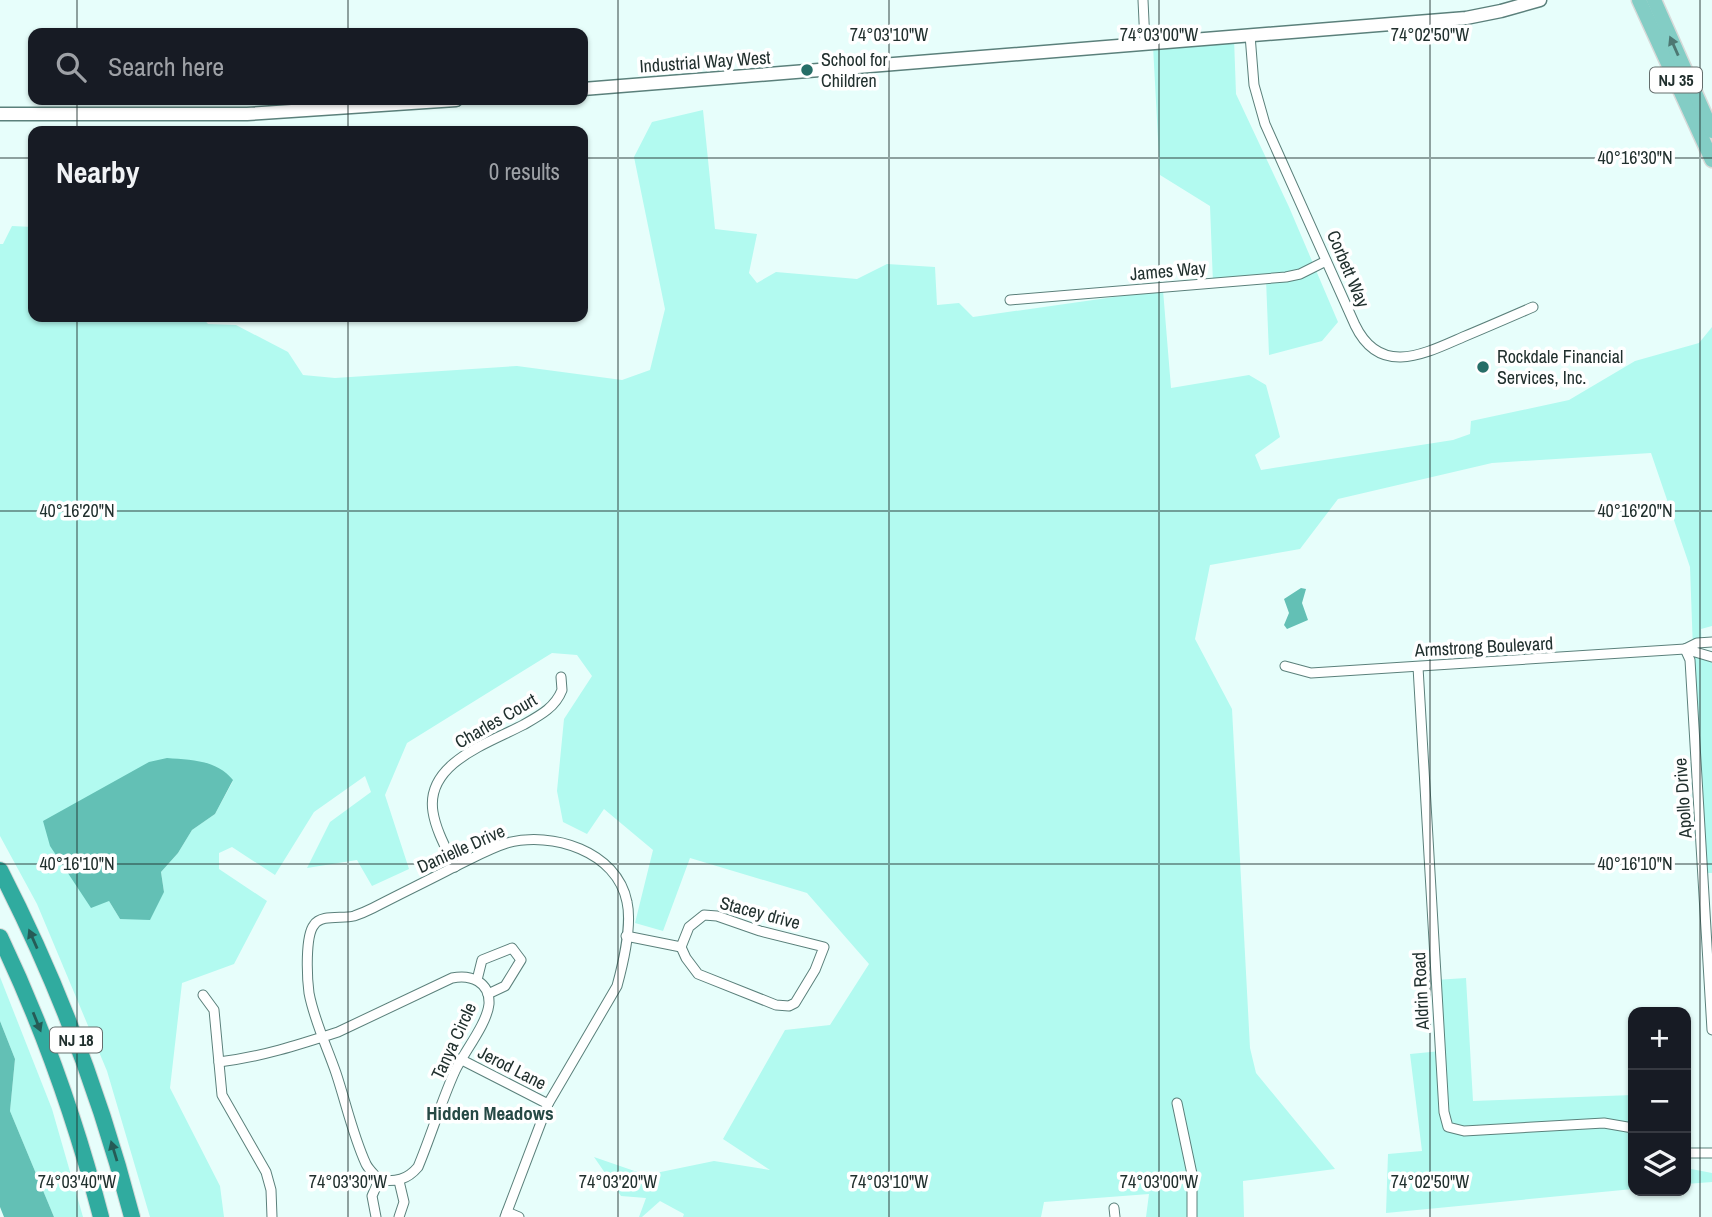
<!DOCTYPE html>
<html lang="en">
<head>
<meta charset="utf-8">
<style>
	:root { --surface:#171b24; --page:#242831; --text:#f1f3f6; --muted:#9ea1a6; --line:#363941 }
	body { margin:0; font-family:"Archivo Narrow",sans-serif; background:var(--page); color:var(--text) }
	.controls { position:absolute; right:21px; bottom:21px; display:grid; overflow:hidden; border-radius:14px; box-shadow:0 2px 5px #0004 }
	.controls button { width:63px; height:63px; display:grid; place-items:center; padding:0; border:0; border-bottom:2px solid var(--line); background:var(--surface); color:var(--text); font:35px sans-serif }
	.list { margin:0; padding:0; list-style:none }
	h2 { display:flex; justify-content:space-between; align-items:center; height:91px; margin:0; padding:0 28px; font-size:30px }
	h2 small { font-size:23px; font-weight:400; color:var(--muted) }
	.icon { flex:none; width:38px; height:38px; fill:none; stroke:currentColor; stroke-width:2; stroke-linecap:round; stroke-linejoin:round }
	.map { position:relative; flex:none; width:1712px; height:1217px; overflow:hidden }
	.search { position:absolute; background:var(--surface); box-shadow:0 2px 5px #0004; left:28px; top:28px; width:560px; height:77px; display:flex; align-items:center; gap:18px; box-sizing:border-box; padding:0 24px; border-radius:14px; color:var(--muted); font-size:26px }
	.panel { position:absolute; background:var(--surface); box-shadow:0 2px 5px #0004; left:28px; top:126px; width:560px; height:196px; border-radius:14px }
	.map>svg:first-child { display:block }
	.green { fill:#b2faf0; fill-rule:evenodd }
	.water { fill:#63c0b5 }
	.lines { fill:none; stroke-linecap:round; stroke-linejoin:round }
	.street-casing { stroke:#5b807b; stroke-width:11 }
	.secondary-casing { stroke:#5b807b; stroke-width:15 }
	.primary-casing { stroke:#d7dad9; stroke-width:17 }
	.highway-casing { stroke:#d7dad9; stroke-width:18 }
	.street { stroke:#fff; stroke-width:9 }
	.secondary { stroke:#fff; stroke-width:12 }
	.primary { stroke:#83cdc5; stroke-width:14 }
	.highway { stroke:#30ab9f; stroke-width:16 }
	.oneway { fill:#4d7772 }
	.oneway2 { fill:#265b56 }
	.ticks { fill:none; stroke:#21302e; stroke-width:2; stroke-opacity:0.45 }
	.poi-dot { fill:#266e67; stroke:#fff; stroke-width:2.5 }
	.labels { text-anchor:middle; stroke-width:7; stroke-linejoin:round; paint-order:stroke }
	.shield { fill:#fff; stroke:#646e6d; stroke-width:2 }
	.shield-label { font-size:16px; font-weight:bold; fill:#21302e }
	.poi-label { font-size:18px; fill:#21302e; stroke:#fff; text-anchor:start }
	.street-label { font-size:18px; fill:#21302e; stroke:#fff }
	.neighbourhood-label { font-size:19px; font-weight:bold; fill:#264945; stroke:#fff }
	.ticks-label { font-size:18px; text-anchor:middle; fill:#21302e; stroke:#fff; stroke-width:7; stroke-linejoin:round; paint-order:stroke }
</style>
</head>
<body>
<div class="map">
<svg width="1712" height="1217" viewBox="0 0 1712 1217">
	<rect width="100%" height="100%" fill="#e7fefb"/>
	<g class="green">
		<path d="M1234,38l2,56 53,113 49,115 -16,19 -53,14 -3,-76 -53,5 -3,-78 -50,-31 -7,-129z"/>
		<path d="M703,110l12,119 42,5 -8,39 8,10 19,-11 81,7 30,-15 48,3 2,38 22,-2 14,14 190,-27 8,98 78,-13 17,10 14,52 -25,18 6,15 192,-30 17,-6 1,-13 98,-21 66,-39 64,-18 13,-16v299l-11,3 1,23 10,-1v222h-11l-11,-306 -39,-114 -159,10 -154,36 -38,50 -90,16 -15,74 37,70 18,339 6,25 79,96 -92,12 1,36h-98l3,-23 -105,8 -3,15h-358l1,-3 -24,-13 -18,16h-3l7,-19 -25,-2 -27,-39 52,18 68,-14 56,9 -47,-31 62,-109 45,-5 39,-61 -62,-71 -117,-35 -27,73 -28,-8 18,-73 -49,-41 -17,25 -24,-12 -6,-31 7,-72 28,-43 -15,-21 -25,-2 -145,90 -22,52 24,74 -37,17 -15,-26 -50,8 23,-46 41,-30 -6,-16 -51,36 -39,63 -43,-28 -13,6v16l48,32 -33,63 -52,19 -12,105 50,98 4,31h-74l-43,-146 -70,-167 -37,-68v-592h3l9,-18 21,1v90h169l6,7 28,1 52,27 15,23 32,3 182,-12 105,14 28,-10 15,-61 -31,-152 18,-35zM233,781l-18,33 -23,16 -14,23 -17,19 3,20 -44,27 -11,-18z"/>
		<path d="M0,977l52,132 31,108h-29l-44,-106 5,-52 -15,-38z"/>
		<path d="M1466,978l7,123 160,-6v94l-247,24 2,-59 34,-3 -12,-97 31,-3 -6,-71z"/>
		<path d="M1686,1168l26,5v9l-26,2z"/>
	</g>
	<g class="water">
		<path d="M1301,588l5,1 -4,14 6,17 -21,9 -3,-4 5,-12 -5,-14z"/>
		<path d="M167,758c25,2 50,2 66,22l-18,34 -23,16 -14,23 -17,19 3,20 -14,28 -30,-1 -11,-18 -18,7 -41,-62 -7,-25 106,-59z"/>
		<path d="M0,1021l15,38 -5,52 44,106h-50l-4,-10z"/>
	</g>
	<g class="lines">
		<g class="street-casing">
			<g id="street">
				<path d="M1143,0l2,43"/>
				<path d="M1250,35l4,50 11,39 90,201c25,52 69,29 108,12 24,-10 47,-20 70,-30"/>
				<path d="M1010,300l276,-23 14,-3 26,-13"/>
				<path d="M1685,649l5,11 22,370"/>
				<path d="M1685,649l12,-6 15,-1"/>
				<path d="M1285,666l26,7 374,-24 27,8"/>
				<path d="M1418,667l26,445 4,15 16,4 140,-8 29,5"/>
				<path d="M455,867c-8,-17 -19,-36 -22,-55 -8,-49 56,-69 90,-87 16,-9 32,-17 39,-35l-1,-13"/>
				<path d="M704,915l13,1 43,15 64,16 -9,23 -20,33 -6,3 -13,-1 -78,-31 -12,-16 -5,-11 8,-20z"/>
				<path d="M626,936l55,11"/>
				<path d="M477,980l5,-20 30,-12 9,12 -16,26 -17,8"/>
				<path d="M203,995l11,15 8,85 44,77 5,18 1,27"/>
				<path d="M462,1060l86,44"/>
				<path d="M219,1062c42,-5 79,-17 119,-30l114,-54c19,-4 38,4 37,26 -2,20 -25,48 -34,67 -14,31 -24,65 -37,96 -11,13 -22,15 -39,13 -4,-5 -10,-10 -13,-16 -13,-28 -20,-61 -30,-91 -9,-26 -22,-53 -27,-80 -2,-15 -4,-57 5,-68 7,-11 28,-6 40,-9 6,-2 13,-5 19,-8 27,-14 54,-27 81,-41 17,-8 34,-18 53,-24 45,-12 110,8 120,59 5,22 -4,62 -10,84l-69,118 -43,113"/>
				<path d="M1177,1103l15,71v43"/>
				<path d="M1686,1153h26"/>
				<path d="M1114,1208l1,9"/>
				<path d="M507,1212l12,5"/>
				<path d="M376,1217l-4,-21 7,-16"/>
				<path d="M399,1217l5,-15 -5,-21"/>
			</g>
		</g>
		<g class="secondary-casing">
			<g id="secondary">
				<path d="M583,89l883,-71 35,-7 39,-11"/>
				<path d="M0,114h247l209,-14"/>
			</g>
		</g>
		<g class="primary-casing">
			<g id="primary">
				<path d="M1639,0l73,160"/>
				<path d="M1654,0l58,131"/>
			</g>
		</g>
		<g class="highway-casing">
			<g id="highway">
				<path d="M0,870c57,111 101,227 132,347"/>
				<path d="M0,937c43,90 76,184 101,280"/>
			</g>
		</g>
		<use href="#street" class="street"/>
		<use href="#secondary" class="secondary"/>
		<use href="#primary" class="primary"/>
		<use href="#highway" class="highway"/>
	</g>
	<defs><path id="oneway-solid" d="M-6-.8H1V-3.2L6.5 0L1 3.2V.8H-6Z" transform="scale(1.75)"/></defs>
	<use class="oneway" href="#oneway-solid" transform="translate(1674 46) rotate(-114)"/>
	<g class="oneway2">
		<use href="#oneway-solid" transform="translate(33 939) rotate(-114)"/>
		<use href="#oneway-solid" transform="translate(37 1022) rotate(68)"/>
		<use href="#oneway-solid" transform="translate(114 1151) rotate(-107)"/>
	</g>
	<path class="ticks" d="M77,0v33M348,0v33M618,0v1217M889,0v1217M1159,0v1217M1430,0v1217M1700,0v1217M77,100v31M348,100v31M0,158h33M583,158h1129M77,317v900M348,317v900M0,511h1712M0,864h1712"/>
	<g class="poi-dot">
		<circle cx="807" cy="70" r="7"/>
		<circle cx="1483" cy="367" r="7"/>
	</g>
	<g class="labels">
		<g class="shield">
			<rect x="1650" y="67.5" width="52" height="25" rx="5"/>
			<rect x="50" y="1027.5" width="52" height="25" rx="5"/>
		</g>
		<g class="shield-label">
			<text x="1676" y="86">NJ 35</text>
			<text x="76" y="1046">NJ 18</text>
		</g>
		<g class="poi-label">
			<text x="821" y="66">School for<tspan x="821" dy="21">Children</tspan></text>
			<text x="1497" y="363">Rockdale Financial<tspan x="1497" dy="21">Services, Inc.</tspan></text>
		</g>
		<g class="street-label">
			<text transform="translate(705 62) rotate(-4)" y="6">Industrial Way West</text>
			<text transform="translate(1348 269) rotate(67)" y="6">Corbett Way</text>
			<text transform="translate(1168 271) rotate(-5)" y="6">James Way</text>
			<text transform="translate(1484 647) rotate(-3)" y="6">Armstrong Boulevard</text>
			<text transform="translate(496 721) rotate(-30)" y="6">Charles Court</text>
			<text transform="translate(1683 798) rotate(-94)" y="6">Apollo Drive</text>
			<text transform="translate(461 849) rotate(-24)" y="6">Danielle Drive</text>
			<text transform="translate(760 913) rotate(15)" y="6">Stacey drive</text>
			<text transform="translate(1421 991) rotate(-93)" y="6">Aldrin Road</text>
			<text transform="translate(454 1041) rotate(-65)" y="6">Tanya Circle</text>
			<text transform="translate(512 1068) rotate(27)" y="6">Jerod Lane</text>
		</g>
		<g class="neighbourhood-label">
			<text x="490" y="1120">Hidden Meadows</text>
		</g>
	</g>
	<g class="ticks-label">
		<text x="889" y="41">74°03'10"W</text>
		<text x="1159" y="41">74°03'00"W</text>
		<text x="1430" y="41">74°02'50"W</text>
		<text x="1635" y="164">40°16'30"N</text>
		<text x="77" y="517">40°16'20"N</text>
		<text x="1635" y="517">40°16'20"N</text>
		<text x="77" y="870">40°16'10"N</text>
		<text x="1635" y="870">40°16'10"N</text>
		<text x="77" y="1188">74°03'40"W</text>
		<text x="348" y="1188">74°03'30"W</text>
		<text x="618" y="1188">74°03'20"W</text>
		<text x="889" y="1188">74°03'10"W</text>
		<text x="1159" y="1188">74°03'00"W</text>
		<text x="1430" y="1188">74°02'50"W</text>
	</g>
</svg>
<div class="controls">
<button>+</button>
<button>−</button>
<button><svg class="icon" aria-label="layers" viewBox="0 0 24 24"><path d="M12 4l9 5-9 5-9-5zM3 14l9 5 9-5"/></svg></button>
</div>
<div class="search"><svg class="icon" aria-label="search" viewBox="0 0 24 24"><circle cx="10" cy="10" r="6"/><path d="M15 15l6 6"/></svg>Search here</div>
<section class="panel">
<h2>Nearby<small>0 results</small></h2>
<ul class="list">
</ul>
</section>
</div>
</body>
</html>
